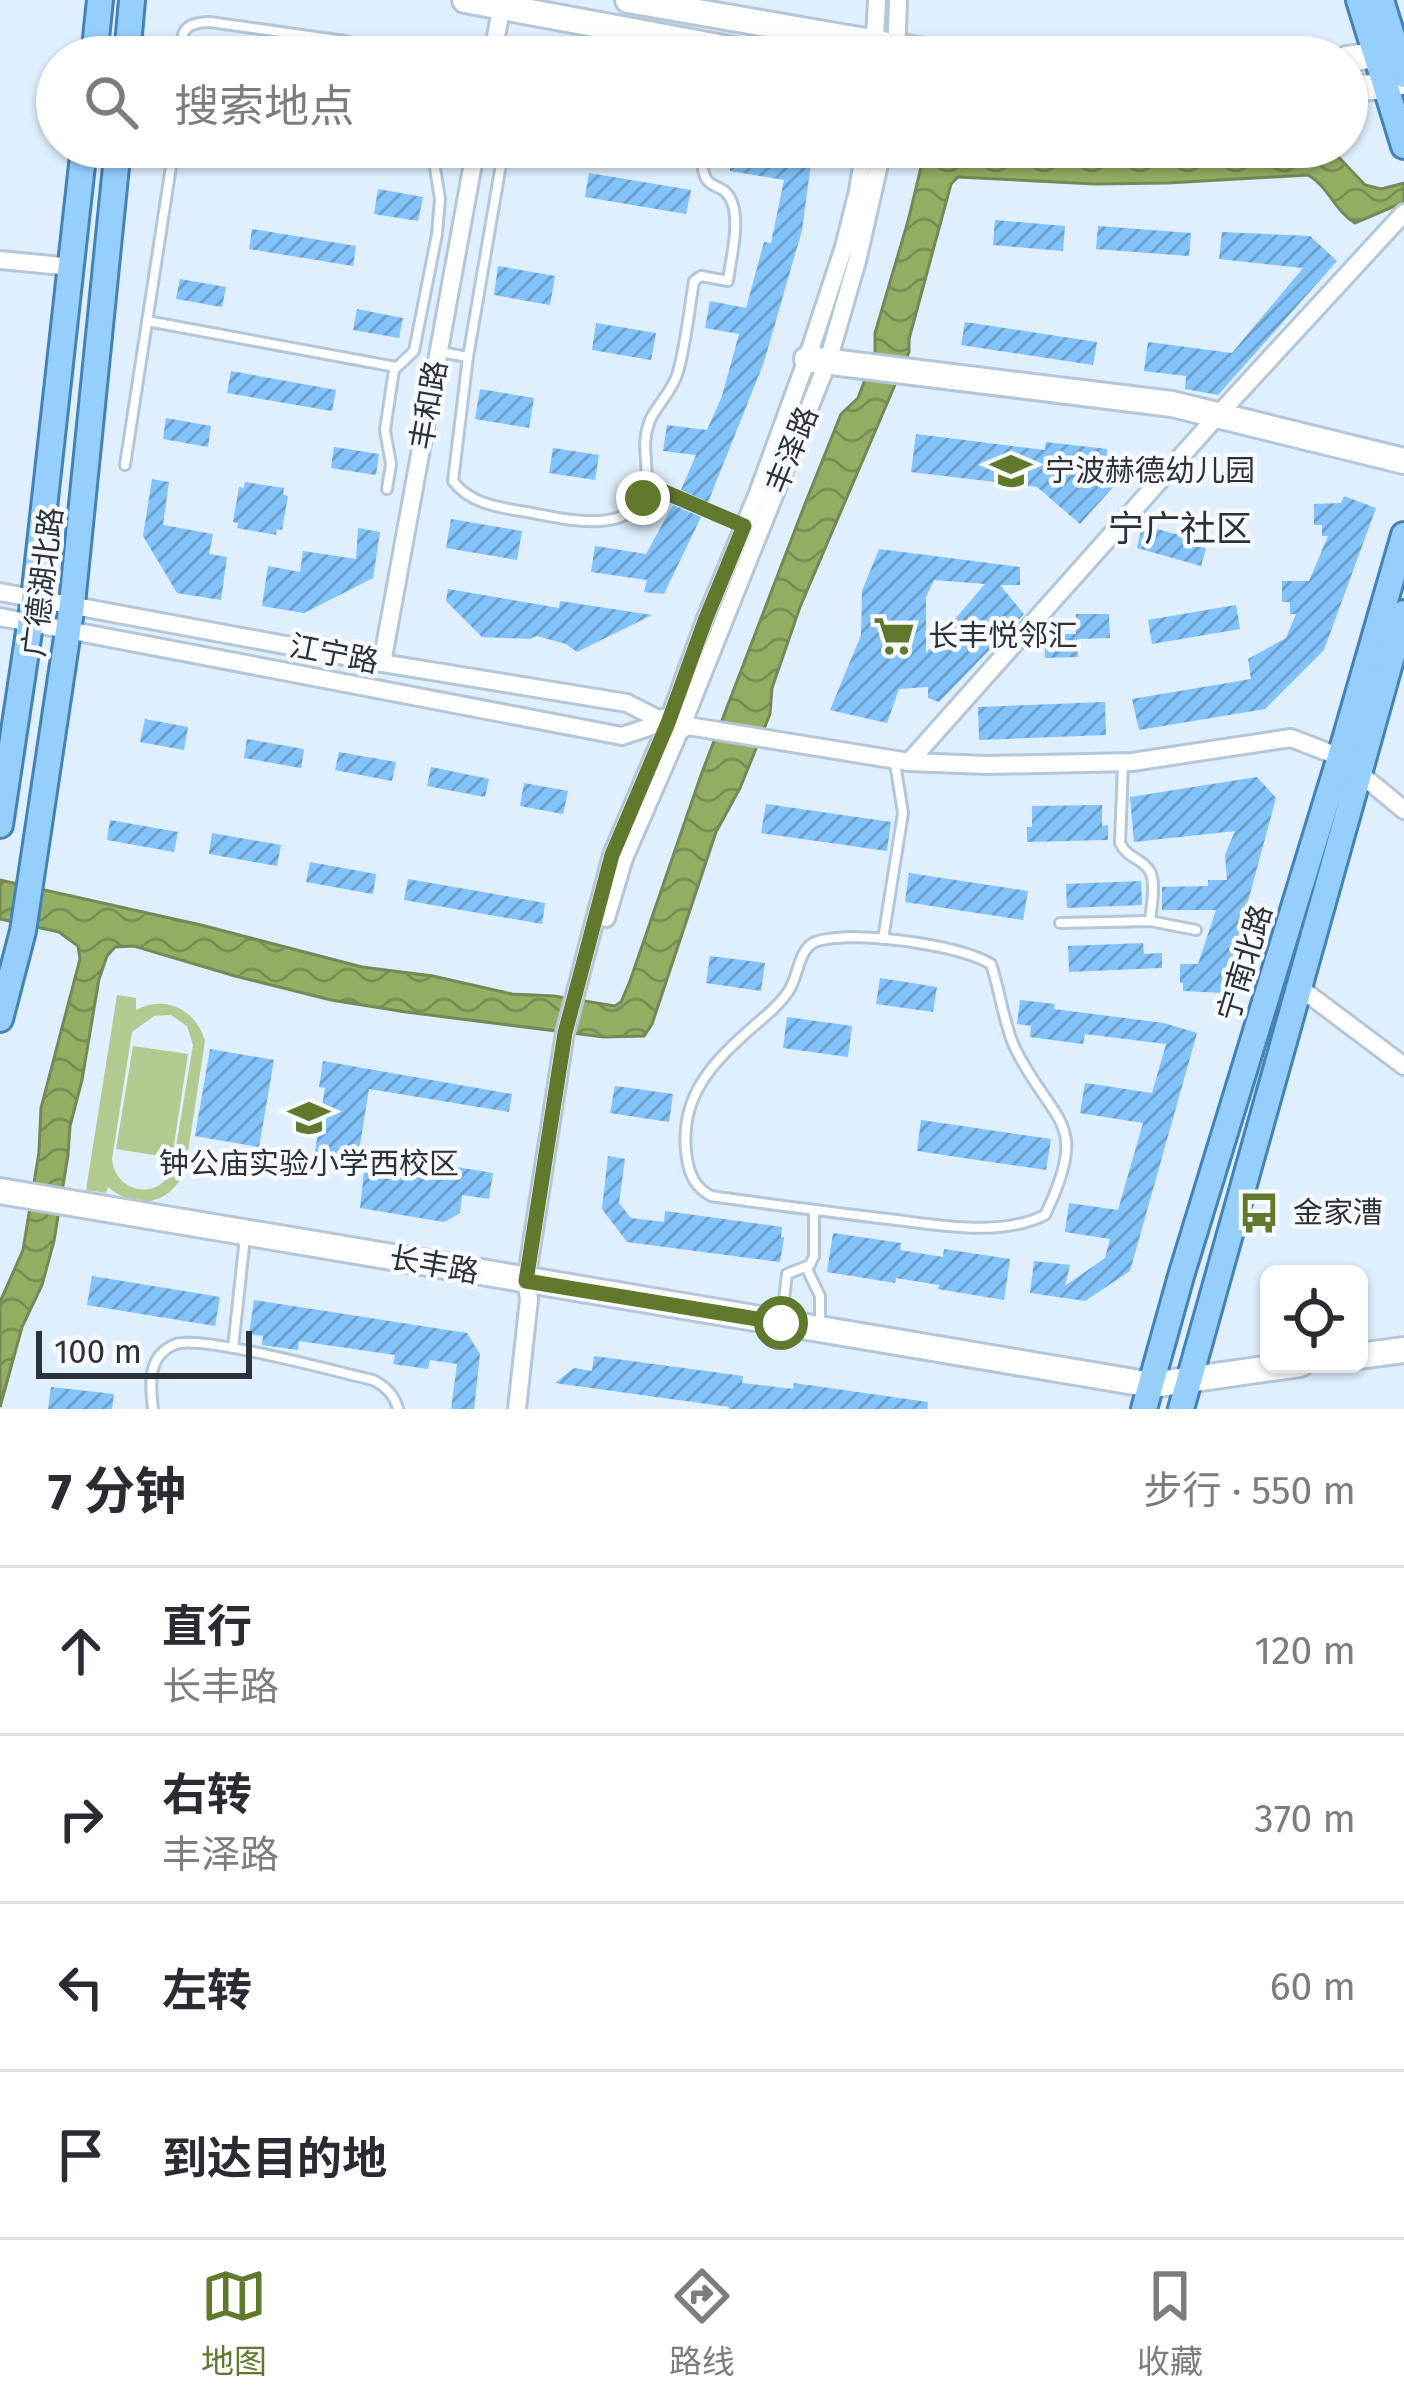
<!DOCTYPE html>
<html lang="zh">
<head>
<meta charset="utf-8">
<style>
	:root { --surface:#fff; --page:#f2f2f3; --text:#2b2b33; --muted:#7c7c81; --line:#e1e1e2; --accent:#60792c }
	body { margin:0; font-family:"Fira Sans","Noto Sans SC",sans-serif; background:var(--page); color:var(--text) }
	.controls { position:absolute; right:36px; bottom:36px; display:grid; overflow:hidden; border-radius:18px; box-shadow:0 3px 9px #0004 }
	.controls button { width:108px; height:108px; display:grid; place-items:center; padding:0; border:0; border-bottom:3px solid var(--line); background:var(--surface); color:var(--text); font:60px sans-serif }
	.scale { position:absolute; left:36px; bottom:30px; width:216px; box-sizing:border-box; padding-left:12px; border:6px solid #2b3239; border-top:0; font-size:33px; line-height:42px; white-space:nowrap; color:#2b3239; -webkit-text-stroke:9px #f7fafe; paint-order:stroke }
	.stop { position:absolute; width:36px; height:36px; margin:-27px; border:9px solid #60792c; border-radius:50%; background:#fff }
	.stop.end { background:#60792c; border-color:#fff; box-shadow:0 3px 12px #0008 }
	.list { margin:0; padding:0; list-style:none }
	h2 { display:flex; justify-content:space-between; align-items:center; height:156px; margin:0; padding:0 48px; font-size:51px }
	h2 small { font-size:39px; font-weight:400; color:var(--muted) }
	.list li { display:grid; grid-template-columns:78px 1fr auto; gap:36px; align-items:center; box-sizing:border-box; height:168px; padding:0 48px; border-top:3px solid var(--line) }
	.list b { display:block; font-size:45px; white-space:nowrap }
	.list p { margin:0; font-size:39px; white-space:nowrap; color:var(--muted) }
	.list em { font-size:39px; font-style:normal; color:var(--muted) }
	.icon { flex:none; width:66px; height:66px; fill:none; stroke:currentColor; stroke-width:2; stroke-linecap:round; stroke-linejoin:round }
	.map { position:relative; flex:none; width:1404px; height:1409px; overflow:hidden }
	.search { position:absolute; background:var(--surface); box-shadow:0 3px 9px #0004; left:36px; right:36px; top:36px; height:132px; display:flex; align-items:center; gap:30px; box-sizing:border-box; padding:0 42px; border-radius:66px; color:var(--muted); font-size:45px }
	.sheet { height:828px; background:var(--surface) }
	nav { display:flex; justify-content:space-around; align-items:center; box-sizing:border-box; height:168px; border-top:3px solid var(--line); background:var(--surface); font-size:33px; color:var(--muted) }
	nav a { display:grid; justify-items:center; gap:6px }
	nav .on { color:var(--accent) }
	.map>svg:first-child { display:block }
	.pitch { fill:#b2c98f; fill-rule:evenodd }
	.water { fill:url(#water-waves); stroke:#748956; stroke-width:3 }
	.building { fill:url(#building-hatch); fill-rule:evenodd }
	.lines { fill:none; stroke-linecap:round; stroke-linejoin:round }
	.lane-casing { stroke:#b4c7d8; stroke-width:14 }
	.street-casing { stroke:#b4c7d8; stroke-width:22 }
	.secondary-casing { stroke:#b4c7d8; stroke-width:30 }
	.primary-casing { stroke:#4383b6; stroke-width:30 }
	.lane { stroke:#fff; stroke-width:8 }
	.street { stroke:#fff; stroke-width:16 }
	.secondary { stroke:#fff; stroke-width:24 }
	.primary { stroke:#96cefc; stroke-width:24 }
	.route { stroke:#60792c; stroke-width:15 }
	.labels { text-anchor:middle; stroke-width:9; stroke-linejoin:round; paint-order:stroke }
	.street-label { font-size:30px; fill:#2b3239; stroke:#f7fafe }
	.poi-label { font-size:30px; fill:#2b3239; stroke:#f7fafe; text-anchor:start }
	.quarter-label { font-size:36px; fill:#2b3239; stroke:#f7fafe }
</style>
</head>
<body>
<div class="map">
<svg width="1404" height="1409" viewBox="0 0 1404 1409">
	<defs>
		<pattern id="water-waves" width="16" height="10" patternUnits="userSpaceOnUse" patternTransform="scale(3)"><rect width="16" height="10" fill="#93ae63"/><path d="M0 5q4-4 8 0t8 0" fill="none" stroke="#788e53"/></pattern>
		<pattern id="building-hatch" width="6" height="6" patternUnits="userSpaceOnUse" patternTransform="scale(3)"><rect width="6" height="6" fill="#82c3fb"/><path d="M-1 1l2-2M0 6l6-6M5 7l2-2" fill="none" stroke="#6b9fcc"/></pattern>
	</defs>
	<rect width="100%" height="100%" fill="#dfeffd"/>
	<g class="pitch">
		<path d="M117,995l19,3v12c30,-16 60,0 69,31l-20,130c-16,34 -48,40 -77,16l-2,6 -20,-3zM171,1015l16,11 6,19 -20,120c-9,37 -58,30 -61,-6l20,-127 22,-16z"/>
		<path d="M133,1046l55,8 -16,104 -56,-9z"/>
	</g>
	<path class="water" d="M933,147h396l36,38 16,4 23,-6v19l-49,21c-20,-12 -27,-37 -47,-48l-140,8 -73,1 -137,-7 -7,7 -42,155v13l-109,255 -28,81 -2,26 -30,74 -24,44 -64,192 -8,12 -40,1 -198,-25 -75,-12 -96,-24 -101,-30 -19,1 -8,9 -8,23 -17,101 -12,46 -2,29 -14,86 -12,44 -20,42 -22,80v-105l23,-52 16,-98 2,-44 39,-149 -2,-13 -19,-14 -59,-13v-39l201,45 161,42 71,9 79,18 42,2 61,10 6,-4 9,-21 71,-206 104,-271 36,-90 17,-16 17,-45v-20l33,-112 14,-58z"/>
	<g class="building">
		<path d="M712,147h93l7,8 -10,75 -38,132 -56,140 -27,-12 15,-35 -33,-4 4,-26 40,5 15,-34 17,-62 -34,-6 5,-27 36,7 18,-66 7,1 13,-63 -54,-9v-4l-19,-3z"/>
		<path d="M589,173l102,17 -5,24 -101,-17z"/>
		<path d="M378,189l45,8 -5,24 -44,-7z"/>
		<path d="M995,220l70,6 -2,25 -70,-6z"/>
		<path d="M1098,226l93,7 -2,23 -93,-7z"/>
		<path d="M252,229l104,17 -3,20 -104,-17z"/>
		<path d="M1222,232l88,4 27,25 -119,134 -33,-6 1,-13 -42,-5 4,-29 84,11 71,-85 -84,-9z"/>
		<path d="M498,266l57,10 -5,29 -56,-10z"/>
		<path d="M180,279l46,8 -4,20 -46,-8z"/>
		<path d="M357,309l46,9 -4,20 -46,-8z"/>
		<path d="M965,322l132,20 -4,23 -132,-20z"/>
		<path d="M596,323l60,10 -5,27 -59,-10z"/>
		<path d="M231,371l105,19 -4,21 -105,-18z"/>
		<path d="M480,389l54,9 -5,30 -54,-9z"/>
		<path d="M166,418l45,8 -3,21 -45,-8z"/>
		<path d="M916,434l129,16 1,-8 61,7v8l10,2 -3,27 -34,38 -43,-37 -126,-15z"/>
		<path d="M334,447l45,7 -3,21 -45,-7z"/>
		<path d="M553,448l46,7 -4,25 -46,-7z"/>
		<path d="M152,479l17,3 -6,43 50,9 -4,20 18,3 -6,43 -44,-7 -34,-57z"/>
		<path d="M245,482l39,6 -1,7 5,1 -6,34 -5,-1 -1,6 -39,-7 1,-5 -5,-1 6,-35 5,1z"/>
		<path d="M1344,496l32,12 -52,142 -59,59 -126,21 -7,-31 119,-20 -3,-20 38,-21 10,-24h-6v-12h-8v-21h27l19,-45h-6v-11h-8v-21l27,-1z"/>
		<path d="M673,505l28,12 -37,77 -20,-2 3,-12 -56,-8 4,-26 51,8z"/>
		<path d="M451,519l71,12 -5,29 -71,-12z"/>
		<path d="M358,528l22,4 -7,46 -69,35 -42,-7 6,-40 32,6 3,-21 53,8z"/>
		<path d="M1157,529l37,10 -2,6 14,3 -5,18 -64,-18 4,-18 14,4z"/>
		<path d="M879,549l141,18v18h-20l24,29 -85,88 -11,-4v-11l-29,2 -12,34 -57,-13 31,-75 1,-44zM934,580l51,4 -59,69v-56z"/>
		<path d="M448,589l111,19 1,-7 92,14 -75,37 -11,-8 -29,-8 -8,3 -47,-2 -36,-36z"/>
		<path d="M1236,605l4,24 -88,15 -4,-24z"/>
		<path d="M1076,614h33l1,24 -33,1 1,18 -33,1 -1,-24h32z"/>
		<path d="M1105,702l1,33 -127,5 -1,-33z"/>
		<path d="M145,719l43,8 -4,23 -44,-8z"/>
		<path d="M247,739l57,10 -3,19 -57,-10z"/>
		<path d="M339,752l57,10 -4,19 -57,-11z"/>
		<path d="M431,767l58,12 -4,18 -58,-11z"/>
		<path d="M1257,777l19,21 -53,195 -40,-2v-8h-3v-19h18l18,-54h-54v-23l46,-1v-6h19l-2,-25 10,-24 -101,11 -4,-45z"/>
		<path d="M524,783l44,8 -5,23 -43,-8z"/>
		<path d="M766,804l125,18 -4,29 -126,-18z"/>
		<path d="M1102,805v21l6,-1v15l-81,2v-15h5v-21z"/>
		<path d="M110,820l68,12 -4,20 -67,-12z"/>
		<path d="M212,833l69,12 -4,21 -68,-12z"/>
		<path d="M310,862l66,12 -3,20 -67,-12z"/>
		<path d="M909,873l119,18 -5,29 -118,-18z"/>
		<path d="M408,879l137,24 -3,21 -138,-24z"/>
		<path d="M1141,881l1,24 -75,3 -1,-24z"/>
		<path d="M1143,943l1,11 18,-1v15l-93,4 -1,-26z"/>
		<path d="M710,956l55,7 -4,28 -55,-8z"/>
		<path d="M880,978l57,9 -4,25 -57,-8z"/>
		<path d="M1020,1000l35,4 -1,5 110,14 33,10 -67,238 -45,30 -55,-8 4,-32 36,4 -5,21 40,-28 5,-19 -45,-7 4,-29 49,7 25,-87 -63,-10 5,-30 67,10 14,-49 -81,-10 -2,10 -53,-7 1,-11 -14,-2z"/>
		<path d="M787,1017l65,9 -4,31 -65,-9z"/>
		<path d="M210,1049l64,11 -15,87 -64,-11z"/>
		<path d="M323,1061l189,33 -3,18 -140,-23 -10,62 134,22 -4,26 -27,-4 -2,18 -16,9 -84,-14 4,-36 -51,-8 12,-76 -6,-1z"/>
		<path d="M615,1086l58,8 -4,28 -59,-9z"/>
		<path d="M921,1120l130,19 -5,31 -129,-19z"/>
		<path d="M608,1156l17,3 -6,44 12,15 33,4 1,-11 117,16 -1,10h3l-4,25 -153,-20 -25,-33z"/>
		<path d="M833,1233l68,10 -1,7 43,7 1,-8 66,10 -6,41 -66,-11 1,-4 -43,-7 -1,5 -68,-11z"/>
		<path d="M92,1276l128,21 -5,29 -128,-21z"/>
		<path d="M254,1300l213,33 13,21 -6,55h-23l6,-45 -27,-4 -2,9 -35,-5 2,-9 -96,-14 -1,9 -36,-5 1,-9 -14,-2z"/>
		<path d="M594,1356l149,20 -1,7 51,6 1,-6 134,19 -1,7h-198v-2l-174,-24 19,-15 18,3z"/>
		<path d="M51,1387l63,7 -2,15h-64z"/>
	</g>
	<g class="lines">
		<g class="lane-casing">
			<g id="lane">
				<path d="M180,57c2,-26 2,-34 30,-35l135,19 61,16"/>
				<path d="M147,321l249,46"/>
				<path d="M440,352l28,5 36,-210"/>
				<path d="M468,357l-15,124c19,26 54,27 84,33 35,7 103,21 109,-30 3,-23 -6,-38 4,-64 8,-16 23,-30 28,-48 8,-29 11,-61 16,-91l7,-5 27,5c3,-23 12,-57 4,-79 -11,-27 -32,-1 -30,-55"/>
				<path d="M125,465l49,-318"/>
				<path d="M646,484l98,42"/>
				<path d="M387,489l4,-25 -6,-34 9,-60 20,-19 23,-117 3,-35 -6,-37 2,-15"/>
				<path d="M1123,764l-3,79c7,15 21,15 29,27 8,12 2,38 1,51"/>
				<path d="M1060,923l90,-2 46,9"/>
				<path d="M850,937c37,0 110,9 141,27 9,27 12,56 23,82 38,79 78,72 31,169 -49,24 -114,8 -166,3 -57,-7 -113,-14 -168,-22 -16,-9 -21,-20 -24,-37 -10,-62 26,-97 68,-134 12,-10 24,-20 33,-33 10,-14 10,-40 25,-49 9,-5 27,-5 37,-6z"/>
				<path d="M883,939l20,-126 -8,-50"/>
				<path d="M806,1267l14,29v26"/>
				<path d="M782,1315l5,-41 23,-9 4,-9v-46"/>
				<path d="M233,1348l12,-111"/>
				<path d="M153,1409c-3,-25 -6,-54 23,-65 27,-9 161,28 197,36 12,6 22,16 25,29"/>
			</g>
		</g>
		<g class="street-casing">
			<g id="street">
				<path d="M896,56l2,-56"/>
				<path d="M492,57l11,-57"/>
				<path d="M874,57l3,-57"/>
				<path d="M0,260l72,7"/>
				<path d="M0,592l382,71 245,40 37,19"/>
				<path d="M0,617l622,119 42,-14"/>
				<path d="M382,663l94,-516"/>
				<path d="M682,725l227,37 78,3 145,-3 159,-24 49,19 64,53"/>
				<path d="M909,762l309,-347 186,-202"/>
				<path d="M606,918l18,-60 58,-133 146,-364 29,-100 26,-114"/>
				<path d="M1300,988l104,78"/>
				<path d="M517,1409l12,-110 -3,-18 39,-248 47,-178 56,-132 38,-105 52,-125 49,-134 37,-112 14,-56 7,-44"/>
			</g>
		</g>
		<g class="secondary-casing">
			<g id="secondary">
				<path d="M465,0l307,57"/>
				<path d="M628,0l330,57"/>
				<path d="M1347,59l49,-7"/>
				<path d="M1347,89l38,-3 19,-5"/>
				<path d="M807,359l365,45 232,57"/>
				<path d="M664,722l18,3"/>
				<path d="M0,1191l1152,194 148,-21"/>
				<path d="M1359,1356l45,-6"/>
			</g>
		</g>
		<g class="primary-casing">
			<g id="primary">
				<path d="M1359,0l45,146"/>
				<path d="M1381,0l23,75"/>
				<path d="M94,57l6,-57"/>
				<path d="M127,57l5,-57"/>
				<path d="M0,825l34,-227 50,-451"/>
				<path d="M0,1019l23,-88 49,-327 46,-457"/>
				<path d="M1144,1409l37,-133 159,-519 64,-222"/>
				<path d="M1181,1409l223,-796"/>
			</g>
		</g>
		<use href="#lane" class="lane"/>
		<use href="#street" class="street"/>
		<use href="#secondary" class="secondary"/>
		<use href="#primary" class="primary"/>
	</g>
	<g class="lines">
		<path class="route" d="M643,498l3,-14 98,42 -38,92 -38,105 -56,132 -47,178 -39,248 255,42"/>
	</g>
	<defs>
		<g id="school-bare" transform="scale(3.24)"><path d="M0-5L7-2L0 1L-7-2ZM-4 1L0 2.5L4 1V4Q0 6-4 4Z" fill="#60792c" stroke="#f7fafe" stroke-width="2.5" paint-order="stroke"/></g>
		<g id="supermarket-bare" transform="scale(3.24)"><path d="M-6-5.5h2.5l.6 2H6L4.5 2H-2.5L-4.4-4H-6ZM-1.5 3.2a1.3 1.3 0 1 0 .1 0ZM3 3.2a1.3 1.3 0 1 0 .1 0Z" fill="#60792c" stroke="#f7fafe" stroke-width="2.5" paint-order="stroke"/></g>
		<g id="bus-bare" transform="scale(3.24)"><path d="M-5-6H5V4H4V6H2V4H-2V6H-4V4H-5ZM-3.5-4V0h7V-4ZM-3.5 1.2v1.5H-2V1.2ZM2 1.2v1.5H3.5V1.2Z" fill="#60792c" stroke="#f7fafe" stroke-width="2.5" paint-order="stroke"/></g>
	</defs>
	<g fill-rule="evenodd">
		<use href="#school-bare" x="1011" y="471"/>
		<use href="#supermarket-bare" x="894" y="636"/>
		<use href="#school-bare" x="309" y="1118"/>
		<use href="#bus-bare" x="1259" y="1213"/>
	</g>
	<g class="labels">
		<g class="street-label">
			<text transform="translate(429 405) rotate(-80)" y="10">丰和路</text>
			<text transform="translate(792 450) rotate(-68)" y="10">丰泽路</text>
			<text transform="translate(43 582) rotate(-83)" y="10">广德湖北路</text>
			<text transform="translate(334 654) rotate(11)" y="10">江宁路</text>
			<text transform="translate(1245 963) rotate(-73)" y="10">宁南北路</text>
			<text transform="translate(434 1265) rotate(10)" y="10">长丰路</text>
		</g>
		<g class="poi-label">
			<text x="1045" y="481">宁波赫德幼儿园</text>
			<text x="928" y="646">长丰悦邻汇</text>
			<text x="309" y="1174" text-anchor="middle">钟公庙实验小学西校区</text>
			<text x="1293" y="1223">金家漕</text>
		</g>
		<g class="quarter-label">
			<text x="1180" y="541">宁广社区</text>
		</g>
	</g>
</svg>
<div class="controls">
<button><svg class="icon" aria-label="locate" viewBox="0 0 24 24"><circle cx="12" cy="12" r="6"/><path d="M12 2v4M12 18v4M2 12h4M18 12h4"/></svg></button>
</div>
<div class="scale">100 m</div>
<div class="stop" style="left:781px;top:1323px"></div>
<div class="stop end" style="left:643px;top:498px"></div>
<div class="search"><svg class="icon" aria-label="search" viewBox="0 0 24 24"><circle cx="10" cy="10" r="6"/><path d="M15 15l6 6"/></svg>搜索地点</div>
</div>
<section class="sheet">
<h2>7 分钟<small>步行 · 550 m</small></h2>
<ul class="list">
<li><svg class="icon" aria-label="ahead" viewBox="0 0 24 24"><path d="M12 20V5M6 11l6-6 6 6"/></svg><div><b>直行</b><p>长丰路</p></div><em>120 m</em></li>
<li><svg class="icon" aria-label="right" viewBox="0 0 24 24"><path d="M7 20v-9h11M14 6l5 5-5 5"/></svg><div><b>右转</b><p>丰泽路</p></div><em>370 m</em></li>
<li><svg class="icon" aria-label="left" viewBox="0 0 24 24"><path d="M17 20v-9H6M10 6l-5 5 5 5"/></svg><div><b>左转</b></div><em>60 m</em></li>
<li><svg class="icon" aria-label="arrive" viewBox="0 0 24 24"><path d="M6 21V4h12l-3 4 3 4H6"/></svg><div><b>到达目的地</b></div></li>
</ul>
</section>
<nav>
<a class="on"><svg class="icon" aria-label="map" viewBox="0 0 24 24"><path d="M3 6l6-2 6 2 6-2v14l-6 2-6-2-6 2zM9 4v14M15 6v14"/></svg>地图</a>
<a><svg class="icon" aria-label="directions" viewBox="0 0 24 24"><path d="M12 3l9 9-9 9-9-9zM9 14v-3h6M13 9l2 2-2 2"/></svg>路线</a>
<a><svg class="icon" aria-label="saved" viewBox="0 0 24 24"><path d="M7 4h10v16l-5-4-5 4z"/></svg>收藏</a>
</nav>
</body>
</html>
